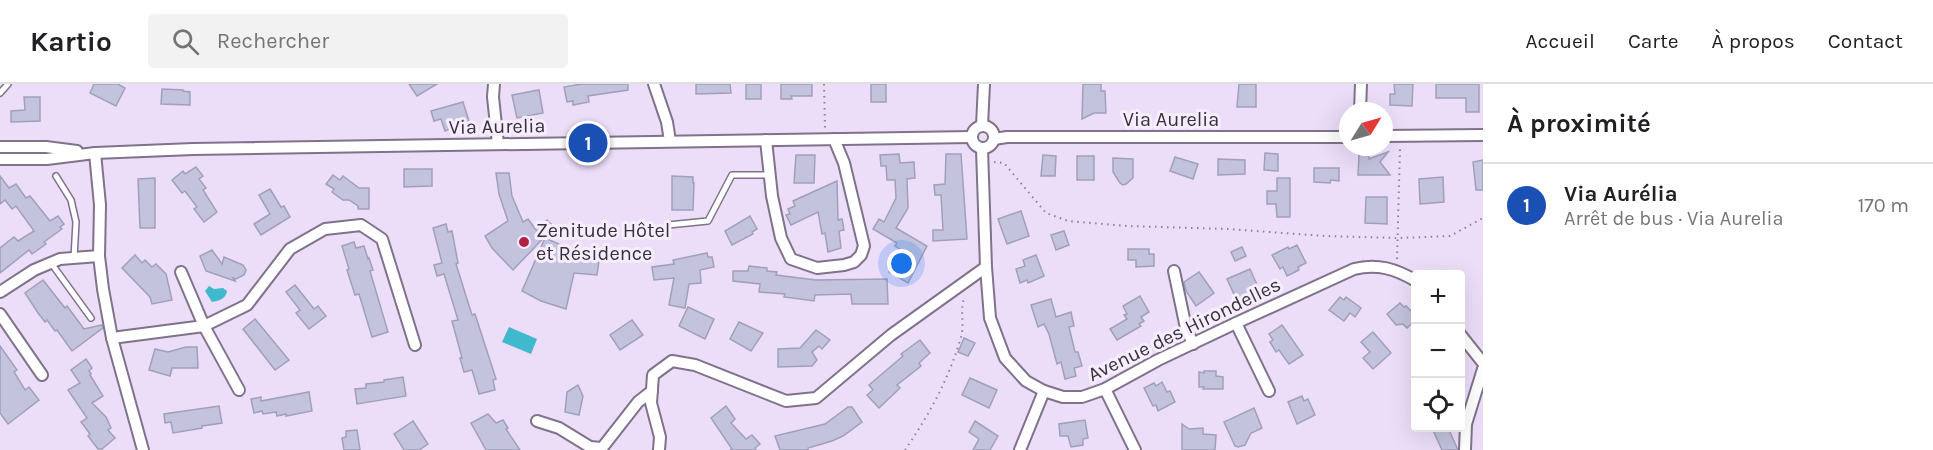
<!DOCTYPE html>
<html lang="fr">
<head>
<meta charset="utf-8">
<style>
	:root { --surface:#fff; --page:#f2f2f2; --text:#202124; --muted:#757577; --line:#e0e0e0; --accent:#b32141 }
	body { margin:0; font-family:Karla,sans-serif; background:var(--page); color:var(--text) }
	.controls { position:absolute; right:18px; bottom:18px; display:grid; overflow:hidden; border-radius:6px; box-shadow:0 6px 24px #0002 }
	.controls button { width:54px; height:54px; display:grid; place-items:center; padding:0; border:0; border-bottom:2px solid var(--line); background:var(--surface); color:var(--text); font:30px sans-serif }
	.compass { position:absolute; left:1339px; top:18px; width:54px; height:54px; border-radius:50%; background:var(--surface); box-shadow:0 6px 24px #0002; rotate:53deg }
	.you { position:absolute; left:902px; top:180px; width:21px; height:21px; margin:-15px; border:4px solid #fff; border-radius:50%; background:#1a73e8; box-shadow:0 0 0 9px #1a73e833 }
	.badge { display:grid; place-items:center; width:39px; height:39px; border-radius:50%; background:var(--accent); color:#fff; font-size:20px; font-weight:700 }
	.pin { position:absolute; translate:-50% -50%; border:3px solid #fff; box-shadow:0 2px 6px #0006 }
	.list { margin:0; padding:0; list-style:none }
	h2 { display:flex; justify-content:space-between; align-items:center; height:78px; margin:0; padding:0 24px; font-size:26px }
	h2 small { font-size:20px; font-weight:400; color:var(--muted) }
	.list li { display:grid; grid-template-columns:39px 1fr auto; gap:18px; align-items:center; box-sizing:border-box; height:84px; padding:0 24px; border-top:2px solid var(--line) }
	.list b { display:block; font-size:22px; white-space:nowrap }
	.list p { margin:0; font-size:20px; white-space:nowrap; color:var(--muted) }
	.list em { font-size:20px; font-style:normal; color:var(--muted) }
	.icon { flex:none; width:33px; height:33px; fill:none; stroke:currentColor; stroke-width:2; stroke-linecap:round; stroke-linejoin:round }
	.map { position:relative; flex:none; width:1483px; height:366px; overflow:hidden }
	header { display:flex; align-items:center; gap:36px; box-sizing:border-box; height:84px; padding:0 30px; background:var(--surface); border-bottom:2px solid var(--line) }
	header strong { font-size:28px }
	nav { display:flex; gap:33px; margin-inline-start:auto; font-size:21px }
	.search { width:420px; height:54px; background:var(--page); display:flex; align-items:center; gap:15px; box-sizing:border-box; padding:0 21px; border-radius:6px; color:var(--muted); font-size:22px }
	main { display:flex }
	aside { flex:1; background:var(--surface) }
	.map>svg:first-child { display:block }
	.water { fill:#40b9cd }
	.building { fill:#c3c3de; stroke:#a1a0bb; stroke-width:1.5 }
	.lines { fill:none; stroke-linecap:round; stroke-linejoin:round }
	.service-casing { stroke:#7f728a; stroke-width:8 }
	.minor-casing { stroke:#7f728a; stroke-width:14 }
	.path { stroke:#8b8294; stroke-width:2; stroke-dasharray:1.5 4.5; stroke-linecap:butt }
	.service { stroke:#fff; stroke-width:5 }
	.minor { stroke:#fff; stroke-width:10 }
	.poi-dot { fill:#b32141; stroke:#f6eefe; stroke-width:2 }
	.labels { text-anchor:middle; stroke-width:6; stroke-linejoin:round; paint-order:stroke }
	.street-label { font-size:20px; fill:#36313b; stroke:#f6eefe }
	.poi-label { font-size:20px; fill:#36313b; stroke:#f6eefe; text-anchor:start }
</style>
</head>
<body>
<header>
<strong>Kartio</strong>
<div class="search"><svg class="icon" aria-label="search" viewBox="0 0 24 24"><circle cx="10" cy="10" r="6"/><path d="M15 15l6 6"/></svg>Rechercher</div>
<nav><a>Accueil</a><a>Carte</a><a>À propos</a><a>Contact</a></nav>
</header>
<main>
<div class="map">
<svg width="1483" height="366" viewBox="0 0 1483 366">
	<rect width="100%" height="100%" fill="#ecdef9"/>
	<g class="water">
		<path d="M209,202l5,3 9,-1 4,3c-1,8 -9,10 -15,11l-7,-11z"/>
		<path d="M509,243l28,12 -6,15 -29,-12z"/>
	</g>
	<g class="building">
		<path d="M94,0h24l7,4 -9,18 -26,-13z"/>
		<path d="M409,0h28l-20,12z"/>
		<path d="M582,0h46v6l-40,6 1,6 -16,3v-4l-6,1 -3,-15z"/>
		<path d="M696,0h34l1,9 -35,1z"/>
		<rect x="746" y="0" width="15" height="15"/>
		<path d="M781,0h31v12h-21l1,3h-11z"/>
		<rect x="871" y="0" width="15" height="18"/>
		<path d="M1083,0h18v7h4l1,22h-12l-12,6z"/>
		<path d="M1239,0h17v23h-19z"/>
		<path d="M1394,0h19l-1,22 -22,-1v-11h5z"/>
		<path d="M1436,0h43v28h-13v-14h-30z"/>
		<path d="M162,5l21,1v1l7,1v13l-29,-1z"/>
		<path d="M539,6l4,23 -26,5 -5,-23z"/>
		<path d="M24,13h16v24l-29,1v-11l14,-1z"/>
		<path d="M463,18l6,19 -24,10 -4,-12 -7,2 -3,-10z"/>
		<path d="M1388,68l-8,10 10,13h-32l1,-21h10v5z"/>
		<path d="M1265,69l13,1v17l-14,-1z"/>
		<path d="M899,70l1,9 14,-1 1,16 -8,1 1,29 -12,20 31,18 -19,37 -19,-11 12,-22 -6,-4 2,-3 -24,-14 6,-10 5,3 12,-24 -1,-18h-8l-1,-14h-5l-1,-11z"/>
		<path d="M946,70h15l6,85 -34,2v-11h10l-2,-35h-6l-1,-10 11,-1z"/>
		<path d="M796,71h19l-1,28h-20z"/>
		<path d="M1043,71l13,1 -1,20h-14z"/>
		<rect x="1077" y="72" width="17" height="24"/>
		<path d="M1175,73l23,7 -5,15 -23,-8z"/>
		<path d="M1113,74l20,1v19l-7,6 -3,1 -3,-2 -7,-11z"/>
		<path d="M1218,75l27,1v14l-27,1z"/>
		<path d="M1483,76v30h-7l-3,-28z"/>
		<path d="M196,83l7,9 -4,3 7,9 -3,2 14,22 -13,10 -10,-13 3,-2 -12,-16 -3,2 -10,-13 11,-9 2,3z"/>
		<path d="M1314,84h25v13l-8,-1 -1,3 -16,-1z"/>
		<path d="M404,85h28v17l-28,1z"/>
		<path d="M496,89h13l3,23 11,26 5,-3 9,12 10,-11 7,7 -41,43 -21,-22 -7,-12 23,-15 -9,-27z"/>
		<path d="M333,91l7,5 3,-4 16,12h10v21h-11v-3l-9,-6h-6l-11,-8 2,-3 -8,-5z"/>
		<path d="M0,92l9,12 7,-4 10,14 4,-2 20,25 8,-5 6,8 -4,3 2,2 -18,13 2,2 -14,10 -3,-4 -29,23v-25l14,-11 4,4 16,-10 -18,-25 -4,3 -7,-9 -5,4z"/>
		<path d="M672,92l21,1v6h1l-1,27h-21z"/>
		<path d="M1443,93l1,25 -24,2 -1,-25z"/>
		<path d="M155,94v50h-15l-2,-49z"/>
		<path d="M1277,94h13v39h-13l-1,-13h-9v-13h10z"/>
		<path d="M837,97l1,39 4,-1 2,11 -5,1 2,17 -13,4 -3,-19 -3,1 -4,-22 -27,13 -5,-10 4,-1 -2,-5 7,-3 -2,-5z"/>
		<path d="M270,105l11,18 3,-1 6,11 -29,18 -7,-11 16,-10 -11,-19z"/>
		<path d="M1366,113h21v27l-22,-1z"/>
		<path d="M1021,127l8,25 -22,8 -9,-25z"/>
		<path d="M750,132l7,13 -5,3 1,2 -21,11 -7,-14z"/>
		<path d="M446,140l2,8 4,-1 6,32 -2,1 16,51 3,-1 21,65 -3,1 2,10 -16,4 -7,-24 -8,2 -4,-14h2l-10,-37 6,-1 -14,-46 -7,2 -3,-11 8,-2 -9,-35z"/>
		<path d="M1064,147l5,14 -13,5 -5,-15z"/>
		<path d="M545,154l30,13 -2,3 26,7 -2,14 -23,-2 -8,36 -25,-8 -19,-10z"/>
		<path d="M354,158l2,6 8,-2 4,13 1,-1 4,12 -3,1 18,61 -16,5 -13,-43 -4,1 -8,-25 2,-1 -7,-23z"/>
		<path d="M1297,161l9,18 -8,4 1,3 -12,6 -4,-9 -3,2 -8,-14 16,-8 1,2z"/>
		<path d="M1242,163l4,9 -11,5 -4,-9z"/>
		<path d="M1128,165h21v5h5v12l-18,1v-7h-8z"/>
		<path d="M212,166l10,14 2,-7 19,8 3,5 -2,5 -8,4 -3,-1 2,3 -29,-10 -6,-15z"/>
		<path d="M707,169l1,4h4l2,10 -14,3 1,13 -12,1 -4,24 -16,-3 5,-27 -20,2 -2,-13 22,-3 -1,-4z"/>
		<path d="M135,171l7,8 3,-3 7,7 4,-3 10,10 6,26 -20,4 -2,-7 -28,-29z"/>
		<path d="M1036,171l8,21 -16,7 -1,-3 -7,3 -4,-14 9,-3 -2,-6z"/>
		<path d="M749,182l18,2v3l10,1 -1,3 40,5 71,-1 1,25h-36l-1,-10 -36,1 -1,6 -30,-4 1,-3 -26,-2 1,-8 -27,-3v-10h15z"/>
		<path d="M1250,185l10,22 -23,10 -10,-22z"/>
		<path d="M1199,188l15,21 -18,13 -10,-15 -2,-9z"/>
		<path d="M43,196l22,28 2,-2 17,23 18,-4 1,3 -31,23 -15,-21 -2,1 -8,-11 -2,2 -7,-9 -13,-20z"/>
		<path d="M295,201l19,24 4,-3 8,10 -17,13 -13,-16 4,-3 -14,-18z"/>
		<path d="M1140,212l9,16 -8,5 3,4 -5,3 2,2 -24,14 -7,-11 17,-10 -3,-4 3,-1 -4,-8z"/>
		<path d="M1340,213l4,3 2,-3 15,11 -6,9 -5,-4 -6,8 -15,-11z"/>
		<path d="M1051,215l5,18 15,-5 3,14 -5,1 6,25h3l4,14 -8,2 2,8 -11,3 -4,-17 -4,2 -8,-30 -5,-10 -6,3 -7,-22z"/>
		<path d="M1400,219l4,4 2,-1 10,10v4l-9,8 -4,-4 -7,1 -9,-11z"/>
		<path d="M688,223l26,12 -9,20 -26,-13z"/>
		<path d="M255,235l34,41 -14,10 -32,-41z"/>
		<path d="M632,236l11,15 -23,15 -10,-15z"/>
		<path d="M739,238l24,11 -12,18 -21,-12z"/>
		<path d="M1282,241l21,30 -14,9 -10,-14 -3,2 -6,-10 3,-2 -4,-6z"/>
		<path d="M816,246l14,10 -8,9 -3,-3 -7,6 5,8 -5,6 -34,1v-18l22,-1z"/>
		<path d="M1373,248l18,21 -18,16 -10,-11 7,-6 -9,-10z"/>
		<path d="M964,254l11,5 -7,13 -10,-4z"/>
		<path d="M920,256l10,13 -11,10 2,3 -24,19 3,3 -21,20 -12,-13 6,-5 -4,-5 34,-29 -2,-2z"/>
		<path d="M0,262l17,24 -3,2 11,18 4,-3 10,13 -31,24 -8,-11z"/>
		<path d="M186,263h11l1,21h-26l-2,8 -21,-6 6,-21 13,3z"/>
		<path d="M86,275l6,9 -3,3 2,3 -1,1 13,21 -11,7 14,14 5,11 -3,2 7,8 -13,11h-4l-10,-13 2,-2 -9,-12 6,-4 -19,-28 12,-7 -9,-13z"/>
		<path d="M1204,287h12v5l7,1v12h-20l1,-2h-5v-15l5,1z"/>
		<path d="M403,293l3,19 -49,8 -2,-15 11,-1v-4l18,-2v-2z"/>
		<path d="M970,294l27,12 -8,18 -27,-13z"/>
		<path d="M1162,298l5,10 3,-1 5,11 -17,9 -2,-6 -3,1 -9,-18 10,-5 2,3z"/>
		<path d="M578,301l5,11 -4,19 -14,-3 2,-20z"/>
		<path d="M309,308l3,19 -26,5v-2l-9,2 -1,-4 -13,2 -1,-3 -8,2 -3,-14 10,-2v4z"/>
		<path d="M1302,312l2,5 4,-2 7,16 -18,9 -9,-22z"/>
		<path d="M219,322l3,17 -20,3v2l-29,5 -2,-11 -6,1 -1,-9z"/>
		<path d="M726,322l9,13 -4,4 15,16 6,-4 8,9 -5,4 1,2h-26l2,-1 -21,-31z"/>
		<path d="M848,323h4l10,15 -19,14 -11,5 -24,7v2h-28l-5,-14 50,-12z"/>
		<path d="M1254,324l8,20 -11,5 -6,12 -7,2 -3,-1 -11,-24z"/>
		<path d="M488,330l8,9 7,-3 5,8 -2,1 14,21h-34l-15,-27z"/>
		<path d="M1085,336l3,18 -5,1v6l-12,2 -3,-11h-8l-1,-12z"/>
		<path d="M413,337l15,23 -9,6h-15l-10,-16z"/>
		<path d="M975,337l23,15 -8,14h-17l6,-11 -10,-7z"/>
		<path d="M1182,340l7,5 14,-1v6l13,1 -1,15h-33z"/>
		<path d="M1432,344h16l10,22h-16z"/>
		<path d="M357,346l3,20h-16l-2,-12 4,-1v-6z"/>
	</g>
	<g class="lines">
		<g class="service-casing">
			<g id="service">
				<path d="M0,9l8,-9"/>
				<path d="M56,92l15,24 5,22 -2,36"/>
				<path d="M668,141l40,-4 24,-46h37"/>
				<path d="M51,179l40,55"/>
			</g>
		</g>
		<g class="minor-casing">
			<g id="minor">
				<path d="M494,0l-1,13 5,47"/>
				<path d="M654,0l13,38 3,19"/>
				<path d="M1360,27l1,-27"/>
				<path d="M982,42l2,-42"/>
				<circle cx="983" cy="53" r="11"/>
				<path d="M1384,52l99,-1"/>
				<path d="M994,55l13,-2h341"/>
				<path d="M766,56l6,56 9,42 10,21 26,9 27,-3 10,-3 7,-7 3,-9 -20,-83 -10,-24"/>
				<path d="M0,63h46l31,4"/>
				<path d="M982,65l4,118 4,51 15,40 21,23 18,10 19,6h19l23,-8 53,-29 78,-37 118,-54c23,-6 42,0 62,12"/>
				<path d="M95,69l5,52 -1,51 4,33 9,49 31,112"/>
				<path d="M0,75h47l48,-6 98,-4 779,-12"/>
				<path d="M1174,187l12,57 7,16"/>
				<path d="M181,188l23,54 35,64"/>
				<path d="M0,208l34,-22 26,-11 39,-3"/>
				<path d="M0,230l42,61"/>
				<path d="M1236,239l33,68"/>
				<path d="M1460,250l23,29"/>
				<path d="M112,254l92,-12 43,-21 43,-56 35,-20 36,-4 21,14 33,106"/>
				<path d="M1105,305l30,61"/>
				<path d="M537,337l22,7 31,19 12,1 36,-46 14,-11"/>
				<path d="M659,366l1,-13 -9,-34 2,-28 19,-14 23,4 91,36 30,-3 75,-63 95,-68"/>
				<path d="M1020,366l24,-59"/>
				<path d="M1465,366l1,-26 17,-55"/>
			</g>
		</g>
		<g class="path">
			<path d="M824,0l1,45"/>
			<path d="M994,78l10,1 42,50 22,8 60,5 100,3 97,7 73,2 52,-2 33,-18"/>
			<path d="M1397,175l3,-111"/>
			<path d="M905,366c24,-35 44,-71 56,-113 4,-14 -2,-27 4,-41"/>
		</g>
		<use href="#service" class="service"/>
		<use href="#minor" class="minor"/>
	</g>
	<circle class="poi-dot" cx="524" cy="158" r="6"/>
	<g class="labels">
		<g class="street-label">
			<text x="1171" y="42">Via Aurelia</text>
			<text transform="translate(497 42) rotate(-1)" y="7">Via Aurelia</text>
			<text transform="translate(1184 245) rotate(-26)" y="7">Avenue des Hirondelles</text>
		</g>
		<g class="poi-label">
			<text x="536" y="153">Zenitude Hôtel<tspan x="536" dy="23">et Résidence</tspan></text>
		</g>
	</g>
</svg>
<div class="controls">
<button>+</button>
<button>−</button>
<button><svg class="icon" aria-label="locate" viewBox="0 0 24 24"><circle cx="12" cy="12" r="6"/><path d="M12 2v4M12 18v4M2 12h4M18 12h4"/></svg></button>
</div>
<svg class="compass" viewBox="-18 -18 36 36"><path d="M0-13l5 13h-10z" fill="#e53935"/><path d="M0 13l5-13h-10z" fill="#757577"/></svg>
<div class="you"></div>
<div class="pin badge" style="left:588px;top:59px;background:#1a4fb4">1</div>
</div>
<aside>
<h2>À proximité<small></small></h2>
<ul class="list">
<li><span class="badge" style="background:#1a4fb4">1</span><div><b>Via Aurélia</b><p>Arrêt de bus · Via Aurelia</p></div><em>170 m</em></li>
</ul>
</aside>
</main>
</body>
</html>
